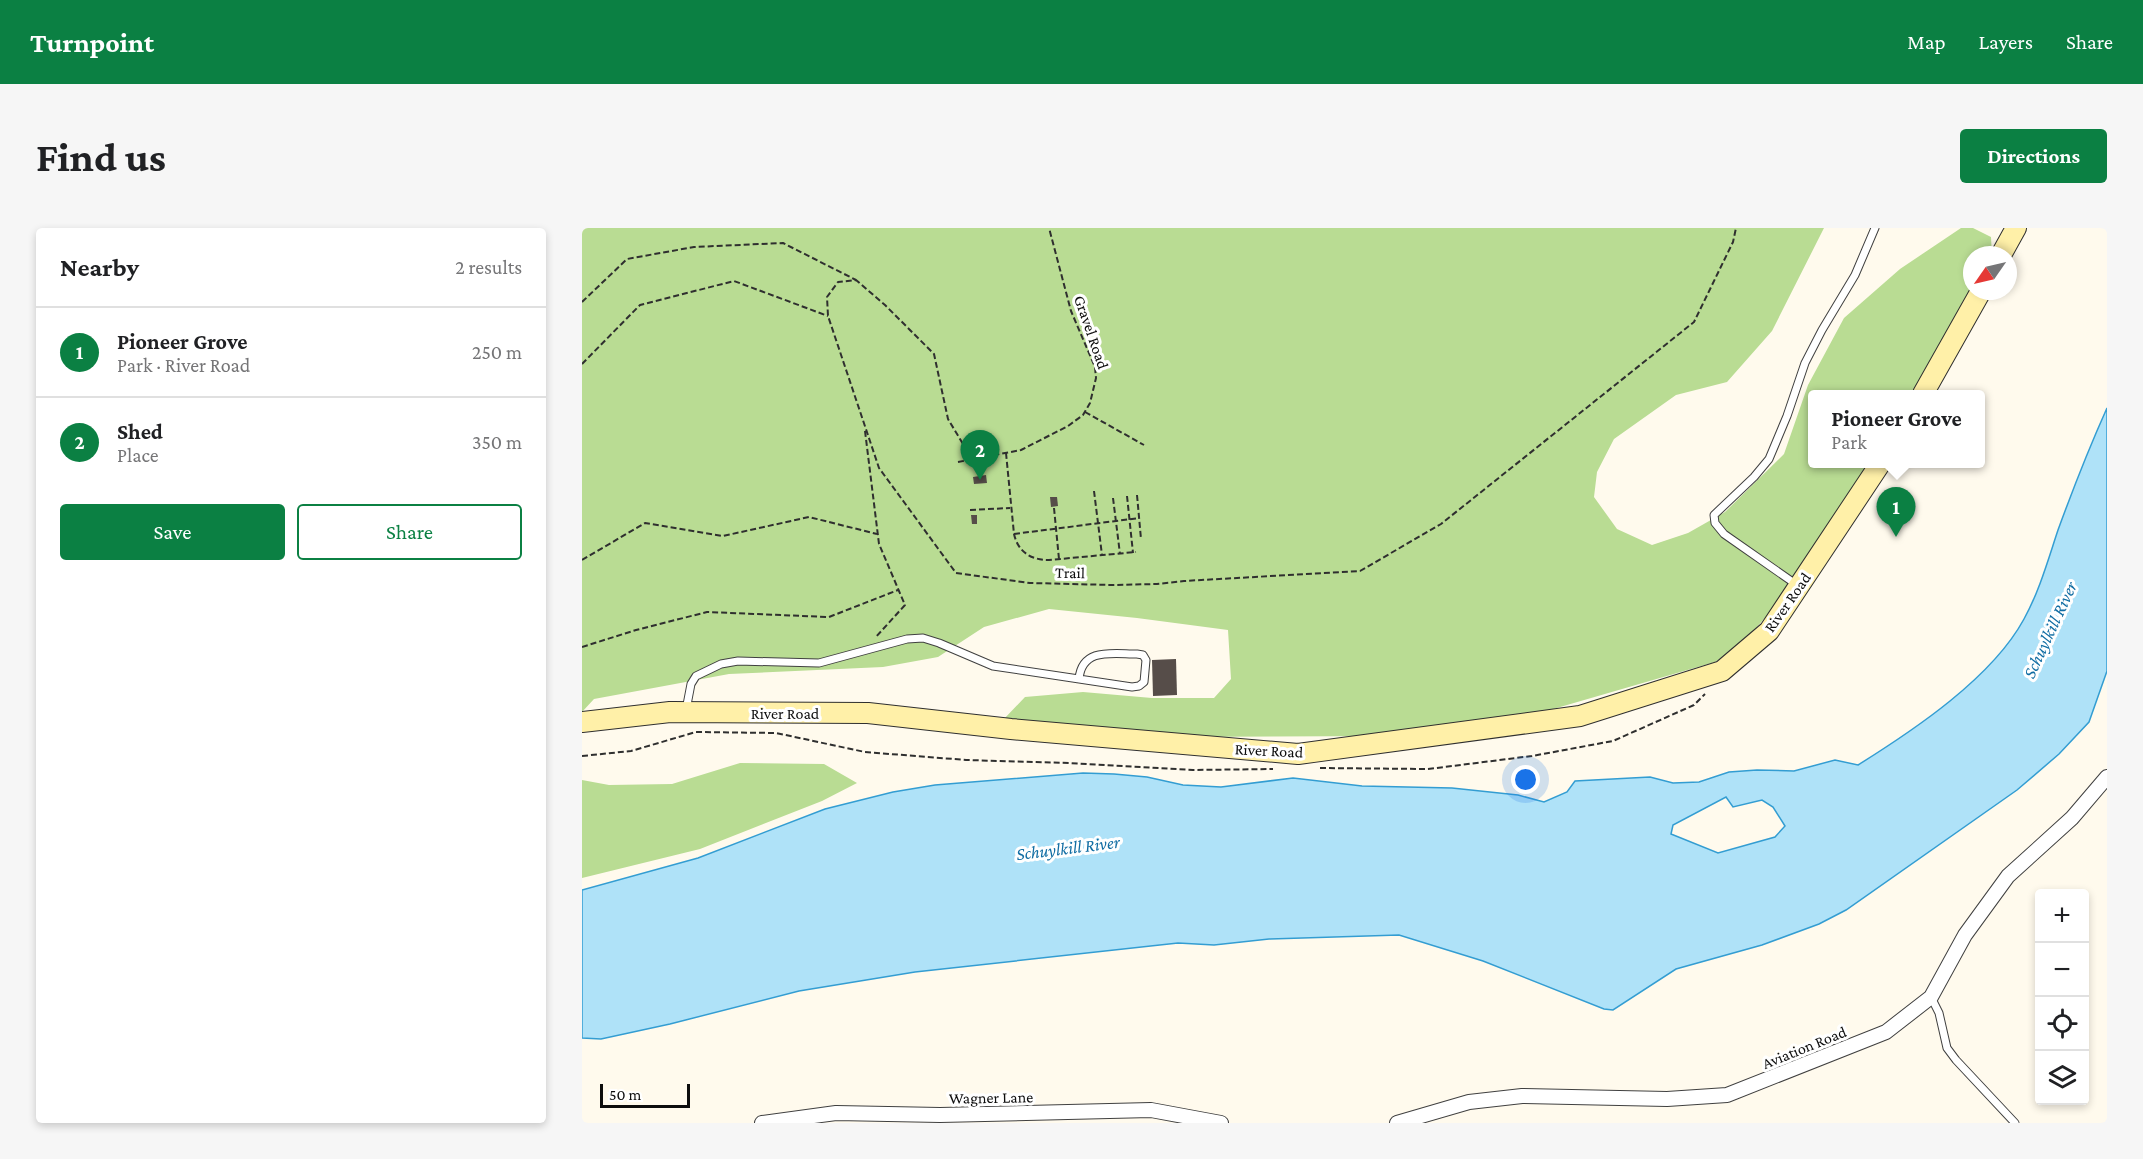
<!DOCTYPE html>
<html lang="en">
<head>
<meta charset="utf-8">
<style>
	:root { --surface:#fff; --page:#f6f6f6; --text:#202124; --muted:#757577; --line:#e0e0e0; --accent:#0b8043 }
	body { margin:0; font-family:"Crimson Pro",serif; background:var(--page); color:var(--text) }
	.controls { position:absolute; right:18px; bottom:18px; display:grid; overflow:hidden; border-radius:6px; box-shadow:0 3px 9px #0003 }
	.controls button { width:54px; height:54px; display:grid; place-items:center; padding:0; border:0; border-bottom:2px solid var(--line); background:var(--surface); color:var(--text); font:30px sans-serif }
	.compass { position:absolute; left:1381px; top:18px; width:54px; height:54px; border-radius:50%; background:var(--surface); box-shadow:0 3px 9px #0003; rotate:236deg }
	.scale { position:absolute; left:18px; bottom:15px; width:90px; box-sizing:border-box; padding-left:6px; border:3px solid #0d0d0d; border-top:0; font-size:16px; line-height:21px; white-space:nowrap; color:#0d0d0d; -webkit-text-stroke:4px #fff; paint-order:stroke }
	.you { position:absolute; left:944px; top:552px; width:21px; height:21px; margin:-15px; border:4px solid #fff; border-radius:50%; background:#1a73e8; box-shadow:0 0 0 9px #1a73e833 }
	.badge { display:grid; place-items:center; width:39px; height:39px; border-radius:50%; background:var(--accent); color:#fff; font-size:20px; font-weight:700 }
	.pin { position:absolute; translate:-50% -50px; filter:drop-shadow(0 2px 3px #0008) }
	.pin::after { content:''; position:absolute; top:32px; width:21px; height:18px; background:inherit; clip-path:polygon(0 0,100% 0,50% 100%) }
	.popup { position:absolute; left:1226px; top:162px; width:177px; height:78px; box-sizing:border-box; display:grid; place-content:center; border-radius:6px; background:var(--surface); filter:drop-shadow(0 2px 4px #0005); font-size:20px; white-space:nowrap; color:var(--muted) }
	.popup b { font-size:22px; color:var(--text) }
	.popup::after { content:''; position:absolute; left:50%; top:100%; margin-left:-12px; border:12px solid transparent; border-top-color:var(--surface) }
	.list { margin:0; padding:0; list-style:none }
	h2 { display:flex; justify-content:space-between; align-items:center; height:78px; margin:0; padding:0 24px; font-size:26px }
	h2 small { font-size:20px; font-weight:400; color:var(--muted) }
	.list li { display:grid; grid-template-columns:39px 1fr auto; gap:18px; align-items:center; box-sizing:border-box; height:90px; padding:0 24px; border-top:2px solid var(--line) }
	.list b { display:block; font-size:22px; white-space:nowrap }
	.list p { margin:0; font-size:20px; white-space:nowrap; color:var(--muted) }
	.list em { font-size:20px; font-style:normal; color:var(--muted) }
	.actions { display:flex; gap:12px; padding:18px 24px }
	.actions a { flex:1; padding:14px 0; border:2px solid var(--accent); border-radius:6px; text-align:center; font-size:21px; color:var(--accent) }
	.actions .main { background:var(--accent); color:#fff }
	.icon { flex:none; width:33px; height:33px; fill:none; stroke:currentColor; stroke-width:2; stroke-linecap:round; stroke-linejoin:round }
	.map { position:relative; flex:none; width:1525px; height:895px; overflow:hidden; border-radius:6px }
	header { display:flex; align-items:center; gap:36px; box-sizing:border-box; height:84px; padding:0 30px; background:var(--accent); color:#fff }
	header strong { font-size:28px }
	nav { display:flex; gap:33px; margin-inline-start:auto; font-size:21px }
	.intro { display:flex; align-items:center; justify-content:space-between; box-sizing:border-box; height:144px; padding:0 36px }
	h1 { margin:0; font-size:42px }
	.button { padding:15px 27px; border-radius:6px; background:var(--accent); color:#fff; font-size:21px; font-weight:700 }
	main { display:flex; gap:36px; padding:0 36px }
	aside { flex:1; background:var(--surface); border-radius:6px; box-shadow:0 3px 9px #0003 }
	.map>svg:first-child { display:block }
	.forest { fill:#b9dc93 }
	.water { fill:#afe2f8; stroke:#339dd2; stroke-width:1.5; fill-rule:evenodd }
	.building { fill:#564d49 }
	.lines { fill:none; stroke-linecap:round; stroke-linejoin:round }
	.lane-casing { stroke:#404040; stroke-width:9 }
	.street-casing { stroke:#404040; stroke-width:16 }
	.secondary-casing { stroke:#2f2f2f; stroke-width:22 }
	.path { stroke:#2f2f2f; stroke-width:2; stroke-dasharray:6 3; stroke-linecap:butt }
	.lane { stroke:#fff; stroke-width:7 }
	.street { stroke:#fff; stroke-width:14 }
	.secondary { stroke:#fff0a8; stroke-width:20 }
	.labels { text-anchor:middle; stroke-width:6; stroke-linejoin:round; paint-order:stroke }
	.street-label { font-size:16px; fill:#0d0d0d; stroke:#fff }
	.water-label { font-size:18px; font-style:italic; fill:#116da3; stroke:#fff }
</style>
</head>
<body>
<header>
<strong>Turnpoint</strong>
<nav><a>Map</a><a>Layers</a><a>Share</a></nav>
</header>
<div class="intro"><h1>Find us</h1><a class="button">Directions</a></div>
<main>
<aside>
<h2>Nearby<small>2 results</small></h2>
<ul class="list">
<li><span class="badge">1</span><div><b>Pioneer Grove</b><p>Park · River Road</p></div><em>250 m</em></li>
<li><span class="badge">2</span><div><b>Shed</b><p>Place</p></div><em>350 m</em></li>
</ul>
<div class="actions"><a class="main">Save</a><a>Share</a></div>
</aside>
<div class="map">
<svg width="1525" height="895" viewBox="0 0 1525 895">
	<rect width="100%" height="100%" fill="#fffaed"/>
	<g class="forest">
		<path d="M0,0h1242l-52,103 -45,51 -51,13 -62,44 -17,33 -3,25 23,32 35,16 36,-12 37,-21 59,-58 24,-69 36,-67 56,-49 61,-41h12l18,9 1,18h-20v36l-56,103h-104v70h61l-64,103 -66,76 -28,19 -220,64 -102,10 -217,1 -173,-17 22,-23 58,-5 69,6h62l17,-19 -3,-49 -91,-12 -88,-9 -65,18 -46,30 -55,10 -154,7 -135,25 -12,13z"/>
		<path d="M158,535l84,1 33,19 -35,18 -122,48 -118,29v-98l27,5 63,-1z"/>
	</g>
	<path class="water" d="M1525,180v263l-18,51 -30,32 -42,36 -171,120 -27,14 -57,21 -86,24 -63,41 -9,-1 -121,-48 -84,-26 -130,4 -55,6 -36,-2 -263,29 -116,19 -129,33 -69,15 -19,-1v-148l116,-32 127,-49 68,-17 42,-7 148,-12 31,1 33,3 36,8 38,2 72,-9 69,8 90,2 66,7 26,7 23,-10 8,-11 75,-4 23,6 26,-1 30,-10 28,-2 37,1 41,-11 23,5c56,-35 134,-87 166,-146 15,-27 24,-59 34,-89 15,-41 31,-82 49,-122zM1144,569l7,10 29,-7 11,7 12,19 -10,11 -57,16 -47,-19 2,-9z"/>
	<g class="building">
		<path d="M404,247l1,8 -13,1 -1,-7z"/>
		<path d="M468,269h7l1,9 -7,1z"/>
		<path d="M389,287h6v9h-5z"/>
		<path d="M594,431l1,36 -24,1 -1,-36z"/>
	</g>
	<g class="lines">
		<g class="lane-casing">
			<g id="lane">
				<path d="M1215,357l-73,-51 -9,-11 -1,-8 40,-38 15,-18 18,-43 18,-53 17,-33 33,-55 20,-47"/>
				<path d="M104,482l5,-26 5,-8 25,-12 17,-3 81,2 88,-24 16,-1 16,5 54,23 139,21 7,-1 5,-4 2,-22 -3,-5 -6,-1c-24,0 -55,-7 -58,25"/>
				<path d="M1349,769l8,16 8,35 9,12 59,63"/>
			</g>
		</g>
		<g class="street-casing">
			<g id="street">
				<path d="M180,895l74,-10 104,2 211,-5 70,13"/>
				<path d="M815,895l72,-21 53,-6 145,3 60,-4 159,-63 45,-35 34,-62 43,-59 64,-58 35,-41"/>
			</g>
		</g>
		<g class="secondary-casing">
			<g id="secondary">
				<path d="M1419,27l15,-27"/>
				<path d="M1341,166l58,-103"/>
				<path d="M0,494l88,-10 198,1 143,16 287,25 282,-38 142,-45 47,-40 111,-167"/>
			</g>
		</g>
		<g class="path">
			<path d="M0,74l45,-43 67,-12 89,-4 73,37"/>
			<path d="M0,136l58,-59 94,-24 94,35"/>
			<path d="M503,184l59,33"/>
			<path d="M283,203l14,113 26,61 -30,33"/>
			<path d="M424,225l8,81c4,18 17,26 35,26l87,-8"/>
			<path d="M390,231l-24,-40 -14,-65 -49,-49 -29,-25 -18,2 -11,15 1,19 51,152 77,105 74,10 82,2 45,-1 27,-3 176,-10 81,-47 253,-202 39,-80 3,-14"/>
			<path d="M376,234l63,-12 47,-24 15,-11 7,-12 6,-25 -1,-11 -24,-56 -22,-83"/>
			<path d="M512,263l8,64"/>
			<path d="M555,267l4,44"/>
			<path d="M545,268l6,57"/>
			<path d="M531,270l7,56"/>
			<path d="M472,280l5,51"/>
			<path d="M388,282l40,-2"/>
			<path d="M432,306l125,-16"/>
			<path d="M0,332l63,-37 78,13 86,-19 68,17"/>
			<path d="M0,419l54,-17 71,-18 122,5 69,-27"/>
			<path d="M0,528l49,-5 65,-19 80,1 89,19 101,8 103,3 124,7 80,-1"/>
			<path d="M738,540l108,1 104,-13 81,-15 81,-36 11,-11"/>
		</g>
		<use href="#lane" class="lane"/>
		<use href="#street" class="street"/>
		<use href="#secondary" class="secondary"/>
	</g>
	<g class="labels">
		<g class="street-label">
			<text transform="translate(510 104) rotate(71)" y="6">Gravel Road</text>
			<text transform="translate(488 344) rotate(1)" y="6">Trail</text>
			<text transform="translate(1205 374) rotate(-55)" y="6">River Road</text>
			<text x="203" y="491">River Road</text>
			<text transform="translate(687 522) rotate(3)" y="6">River Road</text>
			<text transform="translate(1222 819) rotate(-22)" y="6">Aviation Road</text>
			<text transform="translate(409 869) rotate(-1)" y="6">Wagner Lane</text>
		</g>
		<g class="water-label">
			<text transform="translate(1468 402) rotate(-65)" y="6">Schuylkill River</text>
			<text transform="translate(486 620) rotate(-7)" y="6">Schuylkill River</text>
		</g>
	</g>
</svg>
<div class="controls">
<button>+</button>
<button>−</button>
<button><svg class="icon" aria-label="locate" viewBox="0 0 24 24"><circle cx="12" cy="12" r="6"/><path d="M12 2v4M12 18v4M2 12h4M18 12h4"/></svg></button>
<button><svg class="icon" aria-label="layers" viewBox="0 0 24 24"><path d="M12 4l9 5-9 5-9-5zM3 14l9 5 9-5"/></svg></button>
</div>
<svg class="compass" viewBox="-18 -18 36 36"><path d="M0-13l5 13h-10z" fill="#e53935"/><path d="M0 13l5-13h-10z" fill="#757577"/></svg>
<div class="scale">50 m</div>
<div class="you"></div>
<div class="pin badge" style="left:1314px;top:309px">1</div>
<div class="popup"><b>Pioneer Grove</b>Park</div>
<div class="pin badge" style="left:398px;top:252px">2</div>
</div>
</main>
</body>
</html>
